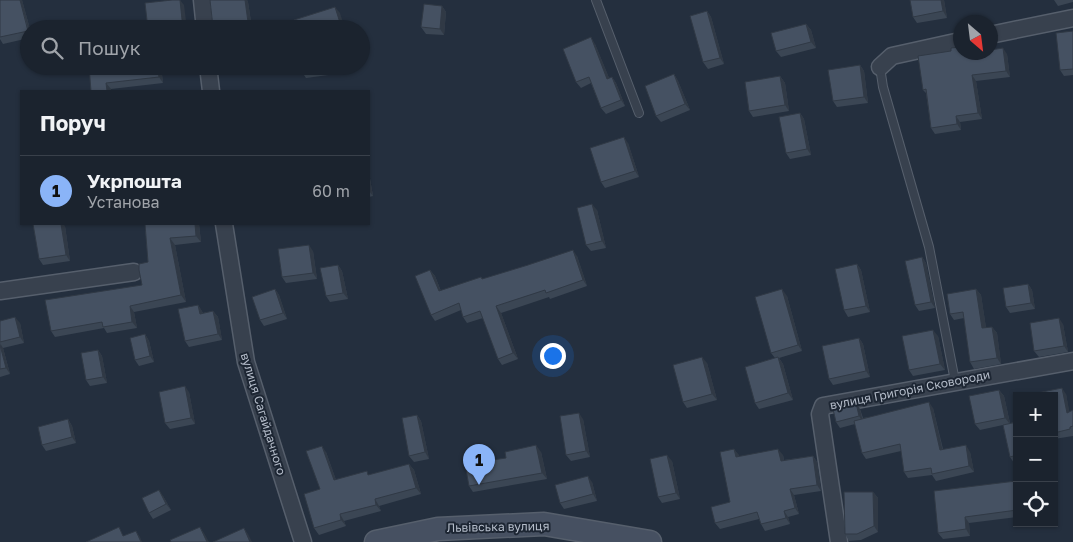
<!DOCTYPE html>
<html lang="uk">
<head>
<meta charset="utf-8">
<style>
	:root { --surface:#1b232e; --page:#242b36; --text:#f1f3f6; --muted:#a0a4aa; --line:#39404a; --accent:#8ab4f8 }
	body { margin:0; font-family:"Golos Text",sans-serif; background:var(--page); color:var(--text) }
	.controls { position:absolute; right:15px; bottom:15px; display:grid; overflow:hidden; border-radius:0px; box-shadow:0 1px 4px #0004 }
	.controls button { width:45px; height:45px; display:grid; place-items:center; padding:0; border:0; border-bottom:1px solid var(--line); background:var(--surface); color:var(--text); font:25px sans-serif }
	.compass { position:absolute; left:953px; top:15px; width:45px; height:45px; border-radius:50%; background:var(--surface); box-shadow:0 1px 4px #0004; rotate:152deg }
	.you { position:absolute; left:552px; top:355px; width:18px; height:18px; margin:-12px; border:4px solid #fff; border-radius:50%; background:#1a73e8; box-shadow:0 0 0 8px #1a73e833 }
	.badge { display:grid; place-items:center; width:32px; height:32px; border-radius:50%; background:var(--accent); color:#111; font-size:16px; font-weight:700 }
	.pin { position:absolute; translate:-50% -41px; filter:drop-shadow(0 1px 2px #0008) }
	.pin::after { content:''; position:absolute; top:26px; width:18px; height:15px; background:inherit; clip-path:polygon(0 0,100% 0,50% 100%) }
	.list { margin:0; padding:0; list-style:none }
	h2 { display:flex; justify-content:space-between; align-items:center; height:65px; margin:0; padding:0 20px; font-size:21px }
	h2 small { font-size:16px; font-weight:400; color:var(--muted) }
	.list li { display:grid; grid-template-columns:32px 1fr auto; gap:15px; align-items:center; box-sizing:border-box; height:70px; padding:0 20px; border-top:1px solid var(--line) }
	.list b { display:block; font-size:19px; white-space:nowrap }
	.list p { margin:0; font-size:16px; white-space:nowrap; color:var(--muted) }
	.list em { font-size:16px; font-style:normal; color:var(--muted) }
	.icon { flex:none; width:28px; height:28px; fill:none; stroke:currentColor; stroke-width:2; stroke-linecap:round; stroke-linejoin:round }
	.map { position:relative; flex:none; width:1073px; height:542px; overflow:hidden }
	.search { position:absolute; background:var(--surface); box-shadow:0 1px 4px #0004; left:20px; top:20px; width:350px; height:55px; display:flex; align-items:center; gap:12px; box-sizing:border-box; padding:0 18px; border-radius:28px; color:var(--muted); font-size:19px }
	.panel { position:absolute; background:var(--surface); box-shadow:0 1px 4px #0004; left:20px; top:90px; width:350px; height:135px; border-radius:0px }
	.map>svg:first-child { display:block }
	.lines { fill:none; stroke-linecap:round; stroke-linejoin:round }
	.service-casing { stroke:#565f6c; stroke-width:10 }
	.minor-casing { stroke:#565f6c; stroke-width:19 }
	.secondary-casing { stroke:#565f6c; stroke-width:25 }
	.service { stroke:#38414e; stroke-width:8 }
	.minor { stroke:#38414e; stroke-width:16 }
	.secondary { stroke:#465061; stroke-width:22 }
	.wall { fill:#3b4654 }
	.shaded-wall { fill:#303945 }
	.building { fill:#455162; stroke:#303945 }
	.labels { text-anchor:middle; stroke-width:4; stroke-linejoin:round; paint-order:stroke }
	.street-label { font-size:12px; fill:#b4bcc9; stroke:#1d2633 }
</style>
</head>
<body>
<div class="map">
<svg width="1073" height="542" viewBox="0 0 1073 542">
	<rect width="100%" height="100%" fill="#242f3e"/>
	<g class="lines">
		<g class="service-casing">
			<g id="service">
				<path d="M596,0l43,113"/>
				<path d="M880,67l3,20 46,160 26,134"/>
			</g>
		</g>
		<g class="minor-casing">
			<g id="minor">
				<path d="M202,0l3,29"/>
				<path d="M990,35l83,-17"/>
				<path d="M208,66l3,25"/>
				<path d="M880,67l12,-11 68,-15"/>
				<path d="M224,224l22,138 57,180"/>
				<path d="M0,291l134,-19"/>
				<path d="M839,542l-19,-128 3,-8 250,-45"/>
			</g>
		</g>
		<g class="secondary-casing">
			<path id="secondary" d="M376,542l62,-13 106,-5 106,18"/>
		</g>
		<use href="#service" class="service"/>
		<use href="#minor" class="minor"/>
		<use href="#secondary" class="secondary"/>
	</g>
	<g class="wall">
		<path d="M0,0h22l8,29h-1v9l-26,6 -3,-5z"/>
		<path d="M210,0h37l1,2 4,26 -38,1 -1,-2z"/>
		<path d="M944,0l3,18 -30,5 -4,-6z"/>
		<path d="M1054,0h19v2l-15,4z"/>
		<path d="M442,6l4,6 -2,23 -18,-1 -5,-7z"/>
		<path d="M707,11l4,6 13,47 -16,5 -5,-7z"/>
		<path d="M806,24l5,6 5,18 -35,9 -5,-6z"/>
		<path d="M1073,31v44l-9,1 -4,-6z"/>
		<path d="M595,44l14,34 3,-1 4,6 9,23 -19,8 -5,-6 -10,-25 -10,5 -5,-6z"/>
		<path d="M951,51l9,1 47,2 3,23 -34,4 6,38 -22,3 1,8 -26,4 -4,-6 -5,-35 -3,-3z"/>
		<path d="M860,65l4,6 4,32 -31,4 -4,-6z"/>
		<path d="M57,66h104l2,17 -52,6v2h-20l-1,-19 -29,2 -4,-6z"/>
		<path d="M335,66l1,8 -30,4 -4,-6z"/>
		<path d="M674,74l4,7 12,29 -29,12 -5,-6z"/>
		<path d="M780,76l5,7 4,28 -36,6 -4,-6z"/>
		<path d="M800,113l4,6 7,36 -21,4 -4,-6z"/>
		<path d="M628,143l11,34 -34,11 -4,-6z"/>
		<path d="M369,173l4,23 -4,1z"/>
		<path d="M597,210l9,38 -15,3 -5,-6z"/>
		<path d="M145,224h54l2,18 -26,3 11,57 -52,10 3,16 -30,5 -3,-5 -49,9 -4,-6 91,-46 6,-23z"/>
		<path d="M65,226l5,35 -27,4 -4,-6z"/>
		<path d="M313,251l4,28 -31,4 -4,-6z"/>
		<path d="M577,256l10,30 -37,13 -1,-2 -48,16 17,46 -16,6 -4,-6 -15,-41 -16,5 -4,-6 -2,-7 -26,11 -4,-6 -1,-45 5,6 6,15 40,-14 1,2z"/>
		<path d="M922,257l4,6 9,45 -16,3 -4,-6z"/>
		<path d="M857,264l4,6 9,42 -22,5 -4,-7z"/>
		<path d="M338,265l4,6 6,28 -18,3 -4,-6z"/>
		<path d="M1028,284l4,6 3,19 -25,4 -4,-6z"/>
		<path d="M275,289l4,6 8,24 -23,7 -4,-6z"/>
		<path d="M976,289l5,6 5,33 6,-1 5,6 4,31 -27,5 -4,-7 -6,-44 -10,2 -4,-6z"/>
		<path d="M787,296l15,55 -23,7 4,6 10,36 -34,9 -4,-6 20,-45 -4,-5z"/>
		<path d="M198,305l5,8 10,-2 5,6 4,23 -33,7 -4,-6z"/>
		<path d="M0,321l20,2 4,20 -21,5 7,26 -10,3z"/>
		<path d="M1063,324l5,28 -29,5 -5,-6z"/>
		<path d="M145,334l4,7 5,21 -15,4 -4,-6z"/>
		<path d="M938,336l7,34 -32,6 -4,-6z"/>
		<path d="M859,338l4,6 7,33 -37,8 -4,-6z"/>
		<path d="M98,350l4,6 5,27 -17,3 -4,-6z"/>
		<path d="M707,363l10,37 -30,8 -4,-6z"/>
		<path d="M999,390l5,6 6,27 7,-1v40l-3,1 -4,-6 -7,-32 -23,5 -5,-6z"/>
		<path d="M189,392l6,32 -25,5 -5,-6z"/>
		<path d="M1066,394l3,18 4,-2v26l-19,3v-43z"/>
		<path d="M933,408l10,41 27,3 4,20 -38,9 -4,-6 -24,3 -4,-6 -3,-21 -35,8 -4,-6 -7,-29 -15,4 -4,-6 24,-13 3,9z"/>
		<path d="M417,415l4,6 8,38 -15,3 -5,-6z"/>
		<path d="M68,419l4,7 4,17 -30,8 -4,-6z"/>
		<path d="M583,419l7,38 -19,4 -5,-6z"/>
		<path d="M734,449l5,7 44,-1 1,5 29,-4 4,6 4,29 -27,4 5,19 -11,3 2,7 -25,7 -4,-7 -2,-5 -39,10 -5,-6 15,-21z"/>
		<path d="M326,452l10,28 34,-5 39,-11 5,6 7,24 -42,12 2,5 -37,10 2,5 -27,9 -5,-7 6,-39z"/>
		<path d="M541,452l6,27 -74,13 -4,-6 37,-28z"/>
		<path d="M672,461l8,38 -18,4 -4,-6z"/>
		<path d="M592,482l5,19 -33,8 -4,-6z"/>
		<path d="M1017,482v35l-48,6 1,13 -27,3 -5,-6z"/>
		<path d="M873,492l5,6v34l-17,8 -12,1 -4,-7z"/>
		<path d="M163,496l8,14 -18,9 -4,-6z"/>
	</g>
	<g class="shaded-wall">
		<path d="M20,0h2l8,29h-1v2z"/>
		<path d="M180,0l4,5 3,24h-4z"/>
		<path d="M245,0h2l1,2 4,26 -4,-6z"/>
		<path d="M941,0h3l3,18 -4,-7z"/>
		<path d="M442,6l4,6 -2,23 -4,-6z"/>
		<path d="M335,7l5,6 5,16h-3z"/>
		<path d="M707,11l4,6 13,47 -4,-6z"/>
		<path d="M806,24l5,6 5,18 -5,-6z"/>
		<path d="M591,37l4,7 17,41 -5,-6z"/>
		<path d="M1003,48l4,6 3,23 -4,-6z"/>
		<path d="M860,65l4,6 4,32 -4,-6z"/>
		<path d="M157,66h4l2,17 -4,-6z"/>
		<path d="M332,66h3l1,8 -4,-6z"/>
		<path d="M674,74l4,7 12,29 -5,-6z"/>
		<path d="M972,75l4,6 6,38 -4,-6z"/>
		<path d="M780,76l5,7 4,28 -4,-6z"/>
		<path d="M612,77l4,6 9,23 -4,-6z"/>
		<path d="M106,83l5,6v2h-4z"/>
		<path d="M800,113l4,6 7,36 -4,-6z"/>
		<path d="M956,116l4,6 1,8 -4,-6z"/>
		<path d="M624,137l4,6 11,34 -4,-6z"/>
		<path d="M369,173l4,23 -4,-5z"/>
		<path d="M592,204l5,6 9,38 -4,-7z"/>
		<path d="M61,224h2l2,2 5,35 -4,-6z"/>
		<path d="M195,224h4l2,18 -5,-6z"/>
		<path d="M170,238l5,7 11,57 -5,-7z"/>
		<path d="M309,245l4,6 4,28 -4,-6z"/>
		<path d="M573,250l4,6 10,30 -4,-6z"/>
		<path d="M922,257l4,6 9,45 -4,-6z"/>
		<path d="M857,264l4,6 9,42 -4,-6z"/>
		<path d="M338,265l4,6 6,28 -5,-6z"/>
		<path d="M430,270l5,6 8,21 -4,-6z"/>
		<path d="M1028,284l4,6 3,19 -4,-6z"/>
		<path d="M275,289l4,6 8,24 -4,-6z"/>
		<path d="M782,289l5,7 15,55 -4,-6z"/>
		<path d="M976,289l5,6 6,39 -5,-6z"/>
		<path d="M198,305l4,6 2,9 -4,-6z"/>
		<path d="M130,306l4,6 3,16 -5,-6z"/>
		<path d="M496,306l5,7 17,46 -5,-6z"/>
		<path d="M213,311l5,6 4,23 -4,-6z"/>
		<path d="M15,317l5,6 4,20 -4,-6z"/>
		<path d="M1059,318l4,6 5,28 -4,-6z"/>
		<path d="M992,327l5,6 4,31 -4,-6z"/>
		<path d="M933,330l5,6 7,34 -5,-6z"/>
		<path d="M145,334l4,7 5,21 -4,-6z"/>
		<path d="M859,338l4,6 7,33 -4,-6z"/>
		<path d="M0,343l3,5 7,26 -4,-6z"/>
		<path d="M98,350l4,6 5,27 -4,-6z"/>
		<path d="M702,357l5,6 10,37 -5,-6z"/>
		<path d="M778,357l5,7 10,36 -5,-7z"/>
		<path d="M185,386l4,6 6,32 -4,-6z"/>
		<path d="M1062,388l4,6 5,25 -4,-6z"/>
		<path d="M999,390l5,6 6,28 -5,-6z"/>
		<path d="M929,402l4,6 11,48 -4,-6z"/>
		<path d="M856,403l4,6 3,13 -4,-6z"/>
		<path d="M579,413l4,6 7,38 -4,-6z"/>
		<path d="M417,415l4,6 8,38 -4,-7z"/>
		<path d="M68,419l4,7 4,17 -4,-6z"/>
		<path d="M536,445l5,7 6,27 -5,-6z"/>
		<path d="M966,445l4,7 4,20 -5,-6z"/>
		<path d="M322,446l4,6 12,34 -4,-6z"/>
		<path d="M734,449l5,6 1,8 -4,-6z"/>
		<path d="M778,449l5,6 2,12 -4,-6z"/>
		<path d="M667,455l5,6 8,38 -4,-6z"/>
		<path d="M813,456l4,6 4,29 -4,-6z"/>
		<path d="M409,464l5,6 7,24 -5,-6z"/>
		<path d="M588,476l4,6 5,19 -4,-7z"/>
		<path d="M790,489l4,6 5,19 -4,-6z"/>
		<path d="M159,490l4,6 8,14 -5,-6z"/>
		<path d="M873,492l5,6v34l-4,-6z"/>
		<path d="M375,499l4,7 2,5 -5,-6z"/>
		<path d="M784,511l4,6 2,7 -4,-6z"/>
		<path d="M340,514l4,7 2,5 -5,-6z"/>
		<path d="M965,517l4,6 1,13 -4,-7z"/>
		<path d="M200,527l4,6 5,9h-2z"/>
		<path d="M244,528l4,6 4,8h-2z"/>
		<path d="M136,531l4,6 2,5h-1z"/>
	</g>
	<g class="building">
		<path d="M0,0h20l8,31 -28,6z"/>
		<path d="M172,0h8l3,29h-35l-3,-26z"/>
		<path d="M210,0h35l3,22 -35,5z"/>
		<path d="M910,0h31l2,11 -30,6z"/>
		<path d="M424,4l18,2 -2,23 -19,-2z"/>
		<path d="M335,7l7,22h-45l-3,-9z"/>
		<path d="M707,11l13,47 -17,4 -13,-46z"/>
		<path d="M806,24l5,18 -35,9 -5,-18z"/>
		<path d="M1073,31v38l-13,1 -4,-37z"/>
		<path d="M591,37l16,42 5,-2 9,23 -20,8 -12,-31 -13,5 -13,-33z"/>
		<path d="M960,47v5l7,1 23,-1v-2l13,-2 3,23 -34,4 6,38 -22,3 1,8 -26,4 -5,-39 -3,1 -5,-34 33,-5v-3z"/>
		<path d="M860,65l4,32 -31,4 -5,-31z"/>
		<path d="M57,66h21l-21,2z"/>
		<path d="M89,66h68l2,11 -53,6 1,8h-16z"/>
		<path d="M301,66h31v2l-30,4z"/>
		<path d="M674,74l11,30 -29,12 -11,-30z"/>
		<path d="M780,76l5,29 -36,6 -4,-29z"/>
		<path d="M800,113l7,36 -21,4 -7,-36z"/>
		<path d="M624,137l11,34 -34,11 -11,-34z"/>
		<path d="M592,204l10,37 -16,4 -9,-37z"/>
		<path d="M33,224h28l5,31 -27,4z"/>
		<path d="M145,224h50l1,12 -26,2 11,57 -51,11 2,16 -29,5 -1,-5 -51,9 -6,-31 97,-15 -3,-15v-6l9,-2z"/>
		<path d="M309,245l4,28 -31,4 -4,-28z"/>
		<path d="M573,250l10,30 -37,13 -1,-3 -49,16 17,47 -15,6 -18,-48 -17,6 -4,-14 -28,12 -16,-39 15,-6 9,21 42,-14 1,2 46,-14z"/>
		<path d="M922,257l9,45 -16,3 -10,-44z"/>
		<path d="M857,264l9,42 -22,4 -9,-41z"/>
		<path d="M338,265l5,28 -17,3 -6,-28z"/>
		<path d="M1028,284l3,19 -25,4 -3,-19z"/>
		<path d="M275,289l8,24 -23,7 -8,-23z"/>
		<path d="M782,289l16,56 -27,8 -16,-56z"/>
		<path d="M976,289l6,39 10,-1 5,31 -27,4 -7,-50 -13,2 -3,-20z"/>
		<path d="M198,305l2,9 13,-3 5,23 -33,7 -7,-32z"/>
		<path d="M15,317l5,20 -20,5v-21z"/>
		<path d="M1059,318l5,28 -30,5 -4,-28z"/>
		<path d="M933,330l7,34 -31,6 -7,-34z"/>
		<path d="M145,334l5,22 -15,4 -5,-22z"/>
		<path d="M859,338l7,33 -37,8 -7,-33z"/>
		<path d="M0,345l6,23 -6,1z"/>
		<path d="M98,350l5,27 -17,3 -5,-27z"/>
		<path d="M702,357l10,37 -29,8 -10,-37z"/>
		<path d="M778,357l10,36 -33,10 -10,-36z"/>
		<path d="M185,386l6,32 -26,5 -6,-31z"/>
		<path d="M1062,388l5,25 6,-3v16l-3,1v2l-16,4v-37h-22v-2z"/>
		<path d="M999,390l6,28 -30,6 -6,-28z"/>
		<path d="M929,402l11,48 26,-5 3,21 -37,8 -1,-6 -27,4 -4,-28 -38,9 -8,-32z"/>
		<path d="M856,403l3,13 -23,6 -3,-13z"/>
		<path d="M579,413l7,38 -20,4 -6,-39z"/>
		<path d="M417,415l8,37 -16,4 -7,-38z"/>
		<path d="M68,419l4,18 -30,8 -4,-18z"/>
		<path d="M1017,422v33l-7,2 -7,-32z"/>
		<path d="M536,445l6,28 -73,13 -4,-22 41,-6 -1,-6z"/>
		<path d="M322,446l12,34 33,-9 1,4 41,-11 7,24 -41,11 1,6 -36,9 1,6 -27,8 -10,-34 16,-5 -14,-38z"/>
		<path d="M734,449l2,8 42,-8 3,12 32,-5 4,29 -27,4 5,19 -11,3 2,7 -25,6 -4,-12 -42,11 -4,-16 19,-5 -10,-50z"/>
		<path d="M667,455l9,38 -18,4 -8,-38z"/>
		<path d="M588,476l5,18 -33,9 -5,-18z"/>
		<path d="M1016,481l1,8v21l-52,7 1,12 -28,4 -4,-42z"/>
		<path d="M159,490l7,14 -17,9 -7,-15z"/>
		<path d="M844,492h29l1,34 -17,8h-12z"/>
		<path d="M119,527l4,9 13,-5 5,11h-55z"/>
		<path d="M200,527l7,15h-36l-1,-2z"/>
		<path d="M244,528l6,14h-37z"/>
	</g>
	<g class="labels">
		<g class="street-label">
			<text transform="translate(910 390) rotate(-11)" y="4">вулиця Григорія Сковороди</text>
			<text transform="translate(263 414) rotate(73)" y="4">вулиця Сагайдачного</text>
			<text transform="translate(498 527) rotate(-1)" y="4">Львівська вулиця</text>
		</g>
	</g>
</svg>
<div class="controls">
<button>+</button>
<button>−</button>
<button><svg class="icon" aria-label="locate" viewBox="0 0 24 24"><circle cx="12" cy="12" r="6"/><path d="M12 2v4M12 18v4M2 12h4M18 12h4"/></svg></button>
</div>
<svg class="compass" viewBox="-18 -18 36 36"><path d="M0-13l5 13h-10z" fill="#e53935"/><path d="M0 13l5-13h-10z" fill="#a0a4aa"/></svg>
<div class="you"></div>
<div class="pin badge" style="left:479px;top:485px">1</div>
<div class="search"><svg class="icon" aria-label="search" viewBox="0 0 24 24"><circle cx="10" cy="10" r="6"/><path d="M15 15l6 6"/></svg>Пошук</div>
<section class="panel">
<h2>Поруч<small></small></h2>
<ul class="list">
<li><span class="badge">1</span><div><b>Укрпошта</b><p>Установа</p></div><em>60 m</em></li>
</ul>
</section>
</div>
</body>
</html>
